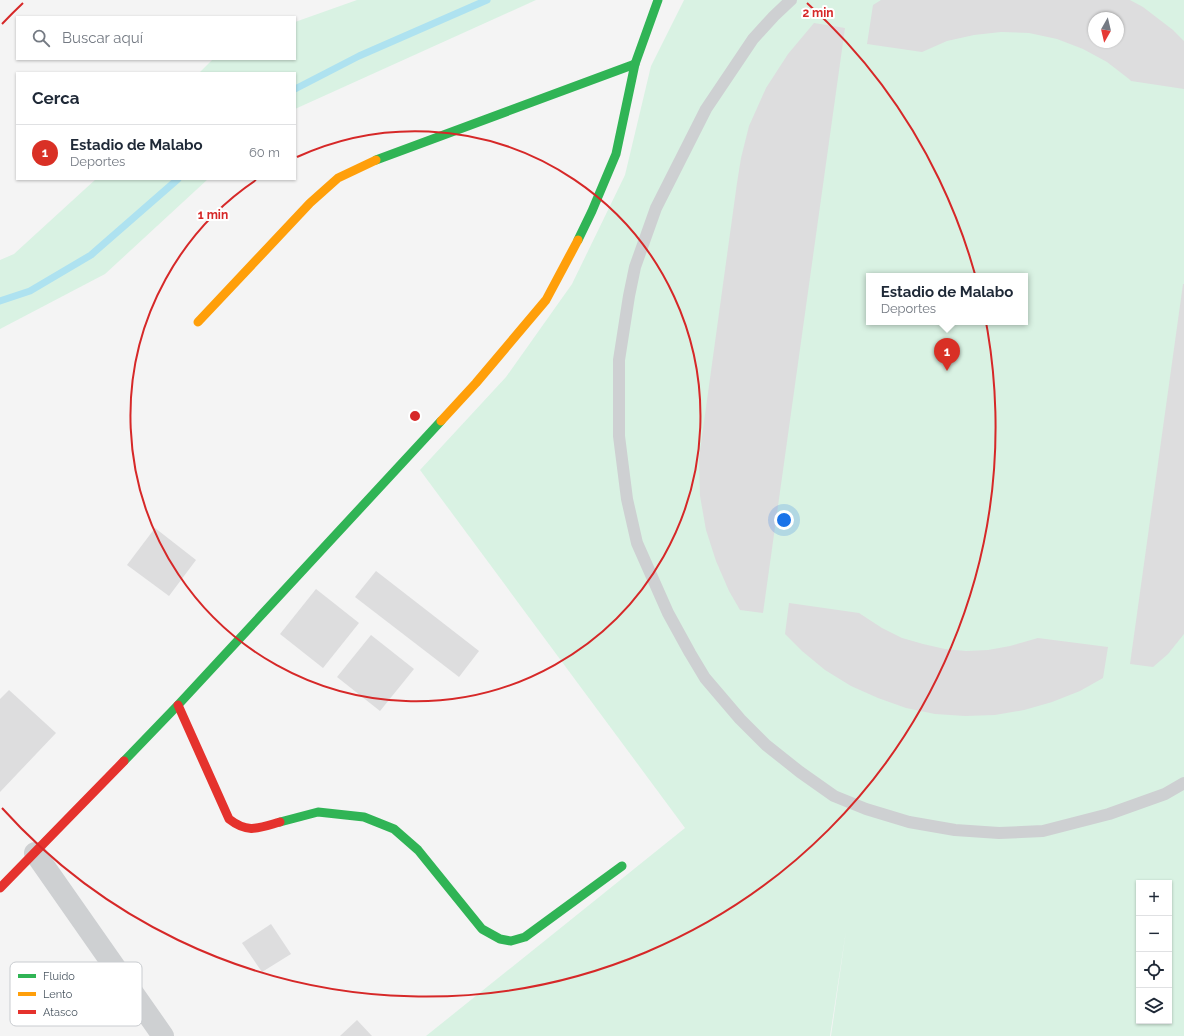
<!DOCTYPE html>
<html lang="es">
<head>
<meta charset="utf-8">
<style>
	:root { --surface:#fff; --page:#f6f6f7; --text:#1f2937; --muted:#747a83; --line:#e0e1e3; --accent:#d93025 }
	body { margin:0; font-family:Raleway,sans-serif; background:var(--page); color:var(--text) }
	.controls { position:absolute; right:12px; bottom:12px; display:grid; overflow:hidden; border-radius:0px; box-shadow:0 1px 3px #0004 }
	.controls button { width:36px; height:36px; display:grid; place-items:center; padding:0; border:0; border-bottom:1px solid var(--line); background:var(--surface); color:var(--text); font:20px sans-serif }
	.compass { position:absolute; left:1088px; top:12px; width:36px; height:36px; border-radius:50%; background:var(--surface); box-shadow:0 1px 3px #0004; rotate:188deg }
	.you { position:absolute; left:784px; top:520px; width:14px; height:14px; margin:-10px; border:3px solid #fff; border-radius:50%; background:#1a73e8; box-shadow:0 0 0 6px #1a73e833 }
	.badge { display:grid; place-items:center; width:26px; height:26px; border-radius:50%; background:var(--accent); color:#fff; font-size:13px; font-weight:700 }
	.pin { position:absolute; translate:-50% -33px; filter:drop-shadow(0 1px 2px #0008) }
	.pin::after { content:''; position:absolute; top:21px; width:14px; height:12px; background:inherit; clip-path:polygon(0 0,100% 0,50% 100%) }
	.popup { position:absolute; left:866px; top:273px; width:162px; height:52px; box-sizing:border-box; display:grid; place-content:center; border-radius:0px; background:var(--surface); filter:drop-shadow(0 1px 3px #0005); font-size:13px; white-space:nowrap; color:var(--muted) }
	.popup b { font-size:15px; color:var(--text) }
	.popup::after { content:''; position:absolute; left:50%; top:100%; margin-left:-8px; border:8px solid transparent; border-top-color:var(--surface) }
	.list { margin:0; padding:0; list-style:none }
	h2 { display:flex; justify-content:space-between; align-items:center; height:52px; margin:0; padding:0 16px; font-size:17px }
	h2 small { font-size:13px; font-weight:400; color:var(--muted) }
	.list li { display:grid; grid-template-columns:26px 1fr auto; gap:12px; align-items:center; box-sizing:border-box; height:56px; padding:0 16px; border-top:1px solid var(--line) }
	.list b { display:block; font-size:15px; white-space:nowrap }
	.list p { margin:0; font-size:13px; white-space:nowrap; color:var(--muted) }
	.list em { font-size:13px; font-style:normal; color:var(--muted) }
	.icon { flex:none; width:22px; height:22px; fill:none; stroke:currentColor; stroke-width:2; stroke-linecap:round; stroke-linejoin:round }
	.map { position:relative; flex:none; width:1184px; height:1036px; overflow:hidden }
	.search { position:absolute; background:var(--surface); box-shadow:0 1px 3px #0004; left:16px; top:16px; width:280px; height:44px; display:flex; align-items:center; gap:10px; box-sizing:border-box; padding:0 14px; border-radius:0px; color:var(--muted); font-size:15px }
	.panel { position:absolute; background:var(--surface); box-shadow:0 1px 3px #0004; left:16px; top:72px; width:280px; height:108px; border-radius:0px }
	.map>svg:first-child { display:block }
	.green { fill:#d9f2e3; fill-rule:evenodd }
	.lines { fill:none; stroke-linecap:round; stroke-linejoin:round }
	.stream { stroke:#aee2f0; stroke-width:7 }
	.building { fill:#ddddde; fill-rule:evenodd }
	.lane { stroke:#ced0d2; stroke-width:12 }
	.street { stroke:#ced0d2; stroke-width:22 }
	.fast { stroke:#30b455; stroke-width:9 }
	.slow { stroke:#ff9f0a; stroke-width:9 }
	.jam { stroke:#e5322d; stroke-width:9 }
	.ring { fill:none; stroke:#d62828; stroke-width:2 }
	.key { fill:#fff; stroke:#c9ccd0; stroke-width:1 }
	.key-label { font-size:11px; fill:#4a5661 }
	.centre { fill:#d62828; stroke:#fff; stroke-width:2 }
	.ring-label { font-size:12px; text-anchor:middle; font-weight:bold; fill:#d62828; stroke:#fff; stroke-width:4; stroke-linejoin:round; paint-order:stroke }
</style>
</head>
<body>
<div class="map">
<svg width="1184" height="1036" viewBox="0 0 1184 1036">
	<rect width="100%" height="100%" fill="#f4f4f4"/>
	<g class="green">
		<path d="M357,0h179l-241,109v-36h-96l14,-14h82v-37z"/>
		<path d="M684,0h500v1036h-353l15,-105 -16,105h-404l259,-208 -265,-358 86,-93 66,-93 53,-109 26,-109zM1094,18h24v24h-24zM869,276h156v46h-156zM1139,883h30v138h-30z"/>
		<path d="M96,179h112l-103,95 -105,55v-69l14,-6z"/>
	</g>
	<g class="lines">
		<g class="stream">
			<path d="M295,89l64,-33 128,-56"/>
			<path d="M0,301l30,-10 61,-36 87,-76"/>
		</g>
	</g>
	<g class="building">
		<path d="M881,0h249l13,7 30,23 11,11v48l-53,-8 -2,-2 -22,-17 -24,-13 -26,-10 -28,-6 -28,-1 -27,3 -27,6 -25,11 -55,-8 6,-39zM1094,18h24v24h-24z"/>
		<path d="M814,23l31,5 -82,585 -23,-3 -11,-19 -13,-30 -10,-31 -6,-34 -1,-38 38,-275 4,-25 8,-32 17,-38 22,-34z"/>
		<path d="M1183,284h1v350l-16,20 -15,13 -23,-3z"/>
		<path d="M155,528l41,32 -27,36 -42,-31z"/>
		<path d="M376,571l103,80 -20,26 -104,-80z"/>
		<path d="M316,589l43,34 -36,45 -43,-34z"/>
		<path d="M789,603l70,10 23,15 20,10 21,6 22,5 21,2 22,-1 22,-4 28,-8 70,9 -5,31 -23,13 -28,11 -28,8 -29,5 -30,1 -30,-2 -29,-6 -28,-10 -27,-12 -26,-16 -23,-19 -17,-17z"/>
		<path d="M371,635l43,34 -34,42 -43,-34z"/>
		<path d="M9,690l47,43 -56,59v-93z"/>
		<path d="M271,924l20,30 -29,18 -20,-29z"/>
		<path d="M357,1020l15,16h-32z"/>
	</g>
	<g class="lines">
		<path class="lane" d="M791,0l-17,16 -21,23 -47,70 -50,99 -21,59 -6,29 -10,64v76l8,63 10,44 31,70 22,40 15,25 35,41 26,26 34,27 34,24 32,13 43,13 46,8 44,3 44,-2 66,-17 56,-20 19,-11"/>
		<path class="street" d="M35,853l128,183"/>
		<g class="fast">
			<path d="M376,160l259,-96"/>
			<path d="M578,240l14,-29 24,-57 19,-90 23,-64"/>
			<path d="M124,761l54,-56 263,-284"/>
			<path d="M280,822l38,-10 46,5 30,12 24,21 64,79 18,10 11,2 14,-4 97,-71"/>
		</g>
		<g class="slow">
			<path d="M198,322l112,-119 28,-25 38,-18"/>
			<path d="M441,421l35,-38 70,-83 32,-60"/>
		</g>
		<g class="jam">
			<path d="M178,705l51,114c19,15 30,9 51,3"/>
			<path d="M0,888l124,-127"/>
		</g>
	</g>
	<g class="ring">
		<path d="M297 157A285 285 0 1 1 256 180"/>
		<path d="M2 24A570 570 0 0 1 23 3M807 3A570 570 0 1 1 2 808"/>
	</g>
	<rect x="10" y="962" width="132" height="64" rx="6" class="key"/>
	<rect x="18" y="974" width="18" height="4" fill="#30b455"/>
	<rect x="18" y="992" width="18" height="4" fill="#ff9f0a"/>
	<rect x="18" y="1010" width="18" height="4" fill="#e5322d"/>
	<g class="key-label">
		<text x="43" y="980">Fluido</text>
		<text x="43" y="998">Lento</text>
		<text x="43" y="1016">Atasco</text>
	</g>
	<circle cx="415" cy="416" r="6" class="centre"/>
	<g class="ring-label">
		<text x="818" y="17">2 min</text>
		<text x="213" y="219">1 min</text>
	</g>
</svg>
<div class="controls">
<button>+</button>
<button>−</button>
<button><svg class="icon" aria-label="locate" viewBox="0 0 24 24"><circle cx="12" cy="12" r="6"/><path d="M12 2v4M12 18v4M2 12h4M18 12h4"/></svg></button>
<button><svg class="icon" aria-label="layers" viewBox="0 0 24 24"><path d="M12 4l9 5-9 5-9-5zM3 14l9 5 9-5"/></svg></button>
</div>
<svg class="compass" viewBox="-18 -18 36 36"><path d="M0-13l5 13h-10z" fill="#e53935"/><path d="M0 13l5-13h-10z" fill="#747a83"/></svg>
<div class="you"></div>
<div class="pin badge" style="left:947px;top:371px">1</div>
<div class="popup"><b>Estadio de Malabo</b>Deportes</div>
<div class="search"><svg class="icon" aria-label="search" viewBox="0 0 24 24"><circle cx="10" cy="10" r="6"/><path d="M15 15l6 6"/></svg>Buscar aquí</div>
<section class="panel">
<h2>Cerca<small></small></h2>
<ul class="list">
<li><span class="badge">1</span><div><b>Estadio de Malabo</b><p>Deportes</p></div><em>60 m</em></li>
</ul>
</section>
</div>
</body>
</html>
